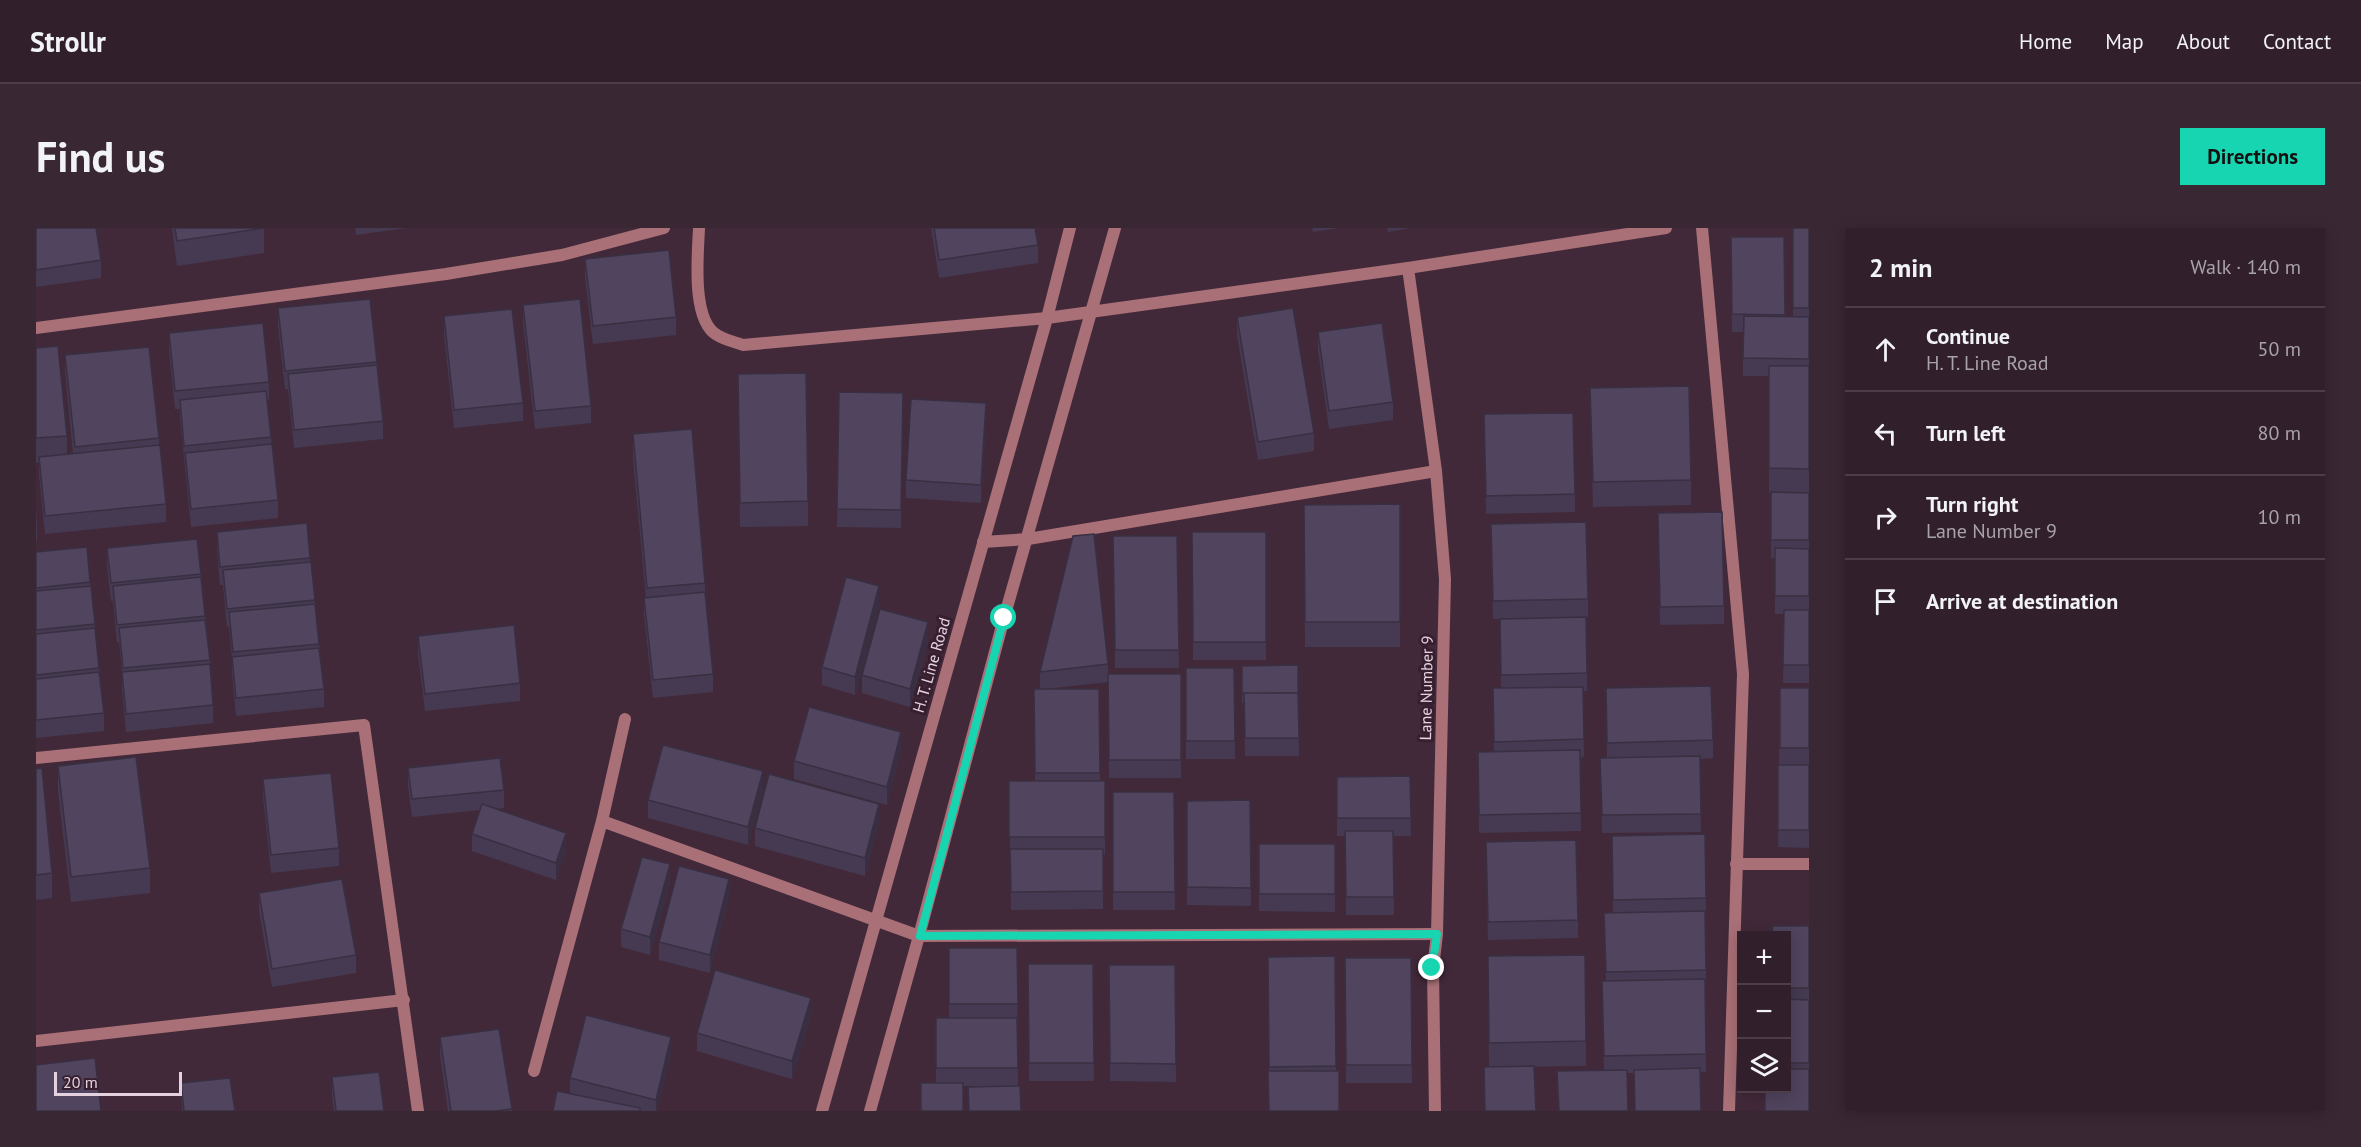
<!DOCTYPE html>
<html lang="en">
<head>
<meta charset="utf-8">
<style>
	:root { --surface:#321f2c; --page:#3a2734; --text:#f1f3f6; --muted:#a8a2a9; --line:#4d3d48; --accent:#18d5b2 }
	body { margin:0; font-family:"PT Sans",sans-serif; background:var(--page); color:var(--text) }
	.controls { position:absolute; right:18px; bottom:18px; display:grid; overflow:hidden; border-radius:0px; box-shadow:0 3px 15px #0003 }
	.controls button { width:54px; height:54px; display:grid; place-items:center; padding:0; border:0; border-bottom:2px solid var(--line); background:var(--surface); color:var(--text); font:30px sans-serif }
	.scale { position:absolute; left:18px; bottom:15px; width:128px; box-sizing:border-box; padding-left:6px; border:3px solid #e4d3de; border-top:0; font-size:16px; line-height:21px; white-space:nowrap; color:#e4d3de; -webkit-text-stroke:4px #371f30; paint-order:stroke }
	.stop { position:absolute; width:18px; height:18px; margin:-14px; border:4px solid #18d5b2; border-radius:50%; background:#fff }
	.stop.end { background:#18d5b2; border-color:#fff; box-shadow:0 2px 6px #0008 }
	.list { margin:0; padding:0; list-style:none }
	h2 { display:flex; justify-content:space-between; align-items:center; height:78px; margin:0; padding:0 24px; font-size:26px }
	h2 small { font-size:20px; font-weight:400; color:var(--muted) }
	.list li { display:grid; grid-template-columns:39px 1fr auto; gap:18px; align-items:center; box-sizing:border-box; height:84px; padding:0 24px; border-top:2px solid var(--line) }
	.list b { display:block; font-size:22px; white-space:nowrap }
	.list p { margin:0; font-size:20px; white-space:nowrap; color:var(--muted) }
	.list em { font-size:20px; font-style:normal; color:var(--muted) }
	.icon { flex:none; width:33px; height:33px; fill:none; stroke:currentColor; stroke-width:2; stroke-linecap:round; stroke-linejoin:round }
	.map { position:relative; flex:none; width:1773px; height:883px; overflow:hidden; border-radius:0px }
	header { display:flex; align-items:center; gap:36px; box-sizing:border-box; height:84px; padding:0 30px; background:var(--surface); border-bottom:2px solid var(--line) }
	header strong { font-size:28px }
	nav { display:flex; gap:33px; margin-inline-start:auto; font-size:21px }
	.intro { display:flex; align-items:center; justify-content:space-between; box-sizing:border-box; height:144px; padding:0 36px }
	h1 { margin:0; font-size:42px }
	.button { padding:15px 27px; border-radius:0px; background:var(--accent); color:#111; font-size:21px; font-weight:700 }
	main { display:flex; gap:36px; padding:0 36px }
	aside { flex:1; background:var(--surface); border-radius:0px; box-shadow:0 3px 15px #0003 }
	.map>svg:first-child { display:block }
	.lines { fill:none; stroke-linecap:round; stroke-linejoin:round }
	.minor { stroke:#a97077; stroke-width:12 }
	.tertiary { stroke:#a97077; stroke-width:12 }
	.wall { fill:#453a51 }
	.shaded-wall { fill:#383042 }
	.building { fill:#50445e; stroke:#383042; stroke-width:1.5 }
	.route { stroke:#18d5b2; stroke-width:8 }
	.labels { text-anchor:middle; stroke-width:6; stroke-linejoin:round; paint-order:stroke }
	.street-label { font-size:16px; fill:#e4d3de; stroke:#371f30 }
</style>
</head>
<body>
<header>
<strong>Strollr</strong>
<nav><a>Home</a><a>Map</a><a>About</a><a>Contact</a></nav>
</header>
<div class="intro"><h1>Find us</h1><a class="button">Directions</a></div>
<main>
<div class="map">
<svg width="1773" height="883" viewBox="0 0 1773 883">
	<rect width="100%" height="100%" fill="#42293a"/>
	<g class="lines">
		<g class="minor">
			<path d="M663,0c-1,26 -8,92 18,107 8,5 18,7 26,10l304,-27 361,-50 258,-40"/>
			<path d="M1666,0l41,446 -14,437"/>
			<path d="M1372,40l28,203 9,108 -8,355 -4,34 2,143"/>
			<path d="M0,100l410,-54 116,-19 102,-27"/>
			<path d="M947,314l45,-3 408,-68"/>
			<path d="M589,491l-23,102 317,115 518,-2"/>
			<path d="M0,530l328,-33 54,386"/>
			<path d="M1700,636h73"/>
			<path d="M0,813l368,-41"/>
			<path d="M498,843l68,-250"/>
		</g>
		<g class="tertiary">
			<path d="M786,883l225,-793 23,-90"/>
			<path d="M834,883l49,-175 85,-318 111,-390"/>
		</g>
	</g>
	<g class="wall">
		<path d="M0,0l65,32v18l-65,9z"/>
		<path d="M136,0h92v25l-87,13z"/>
		<path d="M319,0h52l-51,7z"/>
		<path d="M895,0h104l3,17v18l-99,15z"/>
		<path d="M1276,0h27l-26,4z"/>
		<path d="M1351,0h24l-23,4z"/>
		<path d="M1757,0h16v455h-26l1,-69h-9v-56h-4v-65h-2v-117h-26v-44h-11l-1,-95h53l1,80h8z"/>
		<path d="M549,31l91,58v18l-83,9 -8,-67z"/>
		<path d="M334,71l13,122v18l-89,9 -6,-59h-3l-7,-63v-18z"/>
		<path d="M487,77l68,101v17l-56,6 -12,-106z"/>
		<path d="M408,88l79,87v18l-69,7 -10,-94z"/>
		<path d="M1201,89l77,116v18l-56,9 -21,-125z"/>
		<path d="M1282,104l75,70v18l-64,9 -11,-79z"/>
		<path d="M133,105l100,49v18h-2l11,100v18l-87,9 -11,-109v-9h-5l-6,-58z"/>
		<path d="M0,120l31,88v18h6l-8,-81v-18l94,83v7l7,59v18l-121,12 -6,-59v-12h-3z"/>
		<path d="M1554,160l101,92v25l-98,2z"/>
		<path d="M803,164l64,1 -2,135 -64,-1z"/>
		<path d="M702,171l70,102v25l-68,1z"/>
		<path d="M1448,186l91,80v18l-89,2z"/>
		<path d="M950,193l-5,82 -75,-5v-18z"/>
		<path d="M597,206l72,149v11l8,80v18l-60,6 -9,-82v-18h2l-13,-139z"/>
		<path d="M1364,276v143h-95l-1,-142z"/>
		<path d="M0,281l1,14v18h-1z"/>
		<path d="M1622,303l66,75v18l-64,1z"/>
		<path d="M181,304l93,26 14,131v18l-88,9 -4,-42v-17l-3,-31 -2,1 -4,-42h-3l-3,-35z"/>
		<path d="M1156,304h74v128h-73z"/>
		<path d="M1077,308h64l2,132h-64z"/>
		<path d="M1455,314l97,57v18l-95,2z"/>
		<path d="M71,320l94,26 9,86 3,45v18l-87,9 -4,-42v-18l-3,-30h-2l-4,-41h-2l-4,-35z"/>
		<path d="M0,324l54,30 14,131v18l-68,7z"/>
		<path d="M843,376l-24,91 -33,-10v-18z"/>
		<path d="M1464,391l87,54v18h-4l1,66 -4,1 1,73 -102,2 -1,-81h16l-1,-64h8z"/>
		<path d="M382,408l102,47v18l-95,10 -7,-57z"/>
		<path d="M892,412l-18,67 -48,-14v-18z"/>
		<path d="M1072,436v18l-62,7h53l1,92h5v74h-2v54l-92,1 -2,-129h26l-1,-92h6v-17z"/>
		<path d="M1262,437l1,91h-54l-1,-53h-2v-37z"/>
		<path d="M1150,440h48l1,91h-49z"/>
		<path d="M1072,446h73v104h-72z"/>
		<path d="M1570,460l107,52v18l-13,1 1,73 -99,1 -2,-75h7z"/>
		<path d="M1744,460h29v160l-31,-1z"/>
		<path d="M865,522l-14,55 -93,-26v-18z"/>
		<path d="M22,538l92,102v25l-79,9 -13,-111z"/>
		<path d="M372,540l96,22v18l-9,1 71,42 -10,29 -84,-29v-17l8,-24 -68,7 -4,-31z"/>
		<path d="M0,541l16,104v25l-16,2z"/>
		<path d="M1374,548l1,60h-18l1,79h-48l-1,-79h-8v-59z"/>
		<path d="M227,551l76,69v18l-68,7 -8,-76z"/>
		<path d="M727,561l-15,56 -100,-27v-18z"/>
		<path d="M1077,564h61l1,118h-62z"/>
		<path d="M1214,572l1,106 -64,-1v-104z"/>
		<path d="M843,594l-14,54 -110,-30v-18z"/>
		<path d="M1669,606l1,82h-1l1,54v17l-1,1 1,84h-6l1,39h-66l-1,-38h-7l1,38h-70l-1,-40 47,-1 -2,-71 4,-18 -2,-68h9l-1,-59z"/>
		<path d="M1223,616h76v68l-76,-1z"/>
		<path d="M1450,632l92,60v18l-90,2z"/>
		<path d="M634,654l-20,73 -29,-8v-18z"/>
		<path d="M223,665l97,62v18l-84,14 -13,-76z"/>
		<path d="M693,669l-19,76 -51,-13v-18z"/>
		<path d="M1773,698v185l-23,-22v-153z"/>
		<path d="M913,720h68l1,138h-55l-27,-3v-65h13z"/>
		<path d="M1299,728l1,115h-67l-1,-114z"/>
		<path d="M1452,728l98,85v25l-97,1z"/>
		<path d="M1309,730h66l1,125h-66z"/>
		<path d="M992,736h65l1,117h-65z"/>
		<path d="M1073,737h66l1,117 -66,-1z"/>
		<path d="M775,788l-19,63 -95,-28v-18z"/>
		<path d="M404,809l72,72v2h-64l-8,-56z"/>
		<path d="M635,827l-14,56h-104l17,-18v-15z"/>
		<path d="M296,849l52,34h-50l-2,-16z"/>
		<path d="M145,855l54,28h-53z"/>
	</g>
	<g class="shaded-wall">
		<path d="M950,175v18l-5,82v-18z"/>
		<path d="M843,358v18l-24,91v-18z"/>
		<path d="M892,394v18l-18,67v-18z"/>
		<path d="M865,504v18l-14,55v-18z"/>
		<path d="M727,543v18l-15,56v-18z"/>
		<path d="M843,576v18l-14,54v-18z"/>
		<path d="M530,605v18l-10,29v-17z"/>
		<path d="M634,636v18l-20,73v-18z"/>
		<path d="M693,651v18l-19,76v-18z"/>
		<path d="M775,770v18l-19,63v-18z"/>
		<path d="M635,809v18l-14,56h-1v-11z"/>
	</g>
	<g class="building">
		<path d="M0,0h60l5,32 -65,10z"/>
		<path d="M139,0h89l-87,13z"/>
		<path d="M898,0h101l3,17 -99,15z"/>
		<rect x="1757" y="0" width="16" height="80"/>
		<path d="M1695,9h53l1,78 -53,-1z"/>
		<path d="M633,22l7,67 -83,9 -8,-67z"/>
		<path d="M334,71l7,63 -92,9 -7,-63z"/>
		<path d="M544,71l11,107 -56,5 -12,-106z"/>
		<path d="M1257,80l21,125 -56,9 -21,-125z"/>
		<path d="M476,81l11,94 -69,7 -10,-94z"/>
		<path d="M1708,88l65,1v42l-66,-1z"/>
		<path d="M227,95l6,59 -94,9 -6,-58z"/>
		<path d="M1346,95l11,79 -64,9 -11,-79z"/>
		<path d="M22,118l9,90 -31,2v-90z"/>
		<path d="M113,119l10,91 -84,9 -10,-92z"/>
		<path d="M341,137l6,56 -89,9 -6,-56z"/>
		<path d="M1733,138h40v103l-40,-1z"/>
		<path d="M770,145l2,128 -68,2 -2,-129z"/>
		<path d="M1653,158l2,94 -98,2 -3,-94z"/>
		<path d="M230,163l5,46 -87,9 -4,-46z"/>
		<path d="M803,164l64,1 -2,117 -64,-1z"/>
		<path d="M875,171l75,4 -5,82 -75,-5z"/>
		<path d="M1537,185l2,81 -89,2 -2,-82z"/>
		<path d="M656,201l13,154 -58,5 -14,-154z"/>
		<path d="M236,216l6,56 -87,9 -6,-56z"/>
		<path d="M124,217l6,59 -121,12 -6,-59z"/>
		<path d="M1735,264l38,1v47h-38z"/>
		<path d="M1364,276v118h-95l-1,-117z"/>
		<path d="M1686,284l2,94 -64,1 -2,-94z"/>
		<path d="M1550,294l2,77 -95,2 -2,-77z"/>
		<path d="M271,295l3,35 -90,9 -3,-35z"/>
		<path d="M1156,304h74v110h-73z"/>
		<path d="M1058,306l14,130 -68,8 33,-136z"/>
		<path d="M1077,308h64l2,114h-64z"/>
		<path d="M161,311l4,35 -90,9 -4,-35z"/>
		<path d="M51,319l3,35 -54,6v-36z"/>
		<path d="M1739,320l34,1v47h-34z"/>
		<path d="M275,334l4,38 -88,9 -4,-39z"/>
		<path d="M165,349l4,39 -88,9 -4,-39z"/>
		<path d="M810,349l33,9 -24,91 -33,-10z"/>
		<path d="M55,358l4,38 -59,6v-39z"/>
		<path d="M669,364l8,82 -60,6 -9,-82z"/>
		<path d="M279,376l4,40 -86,8 -4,-40z"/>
		<path d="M844,381l48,13 -18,67 -48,-14z"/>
		<path d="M1748,382h25v55h-26z"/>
		<path d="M1550,389l1,56 -86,2 -1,-56z"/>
		<path d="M169,392l5,40 -87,8 -4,-40z"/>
		<path d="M478,397l6,58 -95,11 -7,-58z"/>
		<path d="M59,400l4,40 -63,7v-41z"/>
		<path d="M283,420l5,41 -88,9 -4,-41z"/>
		<path d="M174,436l3,41 -87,9 -4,-42z"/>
		<path d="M1262,437v28l-56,1v-28z"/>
		<path d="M1150,440h48l1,73h-49z"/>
		<path d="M63,444l5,41 -68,7v-41z"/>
		<path d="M1072,446h73v86h-72z"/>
		<path d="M1675,458l2,54 -106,3 -1,-55z"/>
		<path d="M1547,459l1,52 -90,3 -1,-54z"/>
		<rect x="1744" y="460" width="29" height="60"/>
		<path d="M998,461h65l1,84h-65z"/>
		<path d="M1208,465h54l1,45h-54z"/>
		<path d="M773,479l92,25 -14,55 -93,-26z"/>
		<path d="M627,517l100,26 -15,56 -100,-27z"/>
		<path d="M1544,522l1,63 -102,2 -1,-63z"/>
		<path d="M1664,528l1,58 -99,1 -2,-57z"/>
		<path d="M100,529l14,111 -79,9 -13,-111z"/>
		<path d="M464,530l4,32 -92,9 -4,-31z"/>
		<rect x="1742" y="537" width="31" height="65"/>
		<path d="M6,540l10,105 -16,2v-106z"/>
		<path d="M295,545l8,75 -68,7 -8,-76z"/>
		<path d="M733,546l110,30 -14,54 -110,-30z"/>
		<path d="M1374,548l1,42h-74v-41z"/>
		<rect x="973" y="553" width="96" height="56"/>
		<path d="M1077,564h61l1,100h-62z"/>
		<path d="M1214,572l1,88 -64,-1v-86z"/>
		<path d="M446,576l84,29 -10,30 -84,-29z"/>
		<path d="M1309,603h48l1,66h-48z"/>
		<path d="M1669,606l1,64 -93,2 -1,-64z"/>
		<path d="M1540,612l2,80 -90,2 -2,-80z"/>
		<rect x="1223" y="616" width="76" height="50"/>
		<path d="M974,621h93v42l-92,1z"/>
		<path d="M606,629l28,7 -20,73 -29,-8z"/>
		<path d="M643,638l50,13 -19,76 -51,-13z"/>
		<path d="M306,651l14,76 -84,14 -13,-76z"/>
		<path d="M1669,683l1,59 -100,2 -2,-59z"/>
		<path d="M1736,698h37v62h-23v-52h-13z"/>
		<path d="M913,720h68l1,56h-69z"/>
		<path d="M1549,727l1,86 -97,2 -1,-87z"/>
		<path d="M1299,728l1,110 -67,1 -1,-110z"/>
		<path d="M1309,730h66l1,107h-66z"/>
		<path d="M992,736h65l1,99h-65z"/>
		<path d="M1073,737h66l1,99 -66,-1z"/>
		<path d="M679,742l96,28 -19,63 -95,-28z"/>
		<path d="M1669,751l1,75 -102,2 -2,-75z"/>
		<path d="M1750,771l23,1v63h-23z"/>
		<path d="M550,787l85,22 -15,63 -86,-22z"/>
		<path d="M900,790h81l1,50h-82z"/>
		<path d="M463,801l13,80 -16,2h-45l-11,-74z"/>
		<path d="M59,830l6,53h-65v-46z"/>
		<path d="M1498,838l2,45h-51l-1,-44z"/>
		<path d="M1664,840l1,43h-66l-1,-41z"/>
		<path d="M1750,841h23v42h-44v-22h21z"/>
		<path d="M1591,842l1,41h-69l-2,-40z"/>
		<path d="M1232,843h71v40h-70z"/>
		<path d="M343,844l5,39h-48l-4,-34z"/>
		<path d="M194,850l5,33h-51l-3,-28z"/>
		<rect x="885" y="855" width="42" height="28"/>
		<path d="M984,858l1,25h-52l-1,-24z"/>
		<path d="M521,863l83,17v3h-87z"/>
	</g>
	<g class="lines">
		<path class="route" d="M968,390l-84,318 517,-2 -5,34"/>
	</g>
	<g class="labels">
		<g class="street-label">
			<text transform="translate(895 437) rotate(-74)" y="6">H. T. Line Road</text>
			<text transform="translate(1390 460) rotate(-89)" y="6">Lane Number 9</text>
		</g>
	</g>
</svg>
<div class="controls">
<button>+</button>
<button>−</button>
<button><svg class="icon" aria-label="layers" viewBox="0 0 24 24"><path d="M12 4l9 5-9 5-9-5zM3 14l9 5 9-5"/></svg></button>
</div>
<div class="scale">20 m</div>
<div class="stop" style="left:968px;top:390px"></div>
<div class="stop end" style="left:1396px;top:740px"></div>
</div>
<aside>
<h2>2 min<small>Walk · 140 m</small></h2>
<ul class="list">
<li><svg class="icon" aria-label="ahead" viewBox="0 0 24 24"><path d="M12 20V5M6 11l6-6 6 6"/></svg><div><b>Continue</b><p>H. T. Line Road</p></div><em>50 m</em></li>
<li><svg class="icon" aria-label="left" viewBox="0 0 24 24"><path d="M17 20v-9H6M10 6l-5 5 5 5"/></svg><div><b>Turn left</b></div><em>80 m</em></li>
<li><svg class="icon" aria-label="right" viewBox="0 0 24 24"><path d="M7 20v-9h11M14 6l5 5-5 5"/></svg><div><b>Turn right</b><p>Lane Number 9</p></div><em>10 m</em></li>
<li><svg class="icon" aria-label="arrive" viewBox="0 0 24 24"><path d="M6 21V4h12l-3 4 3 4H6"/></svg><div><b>Arrive at destination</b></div></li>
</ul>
</aside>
</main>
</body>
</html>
